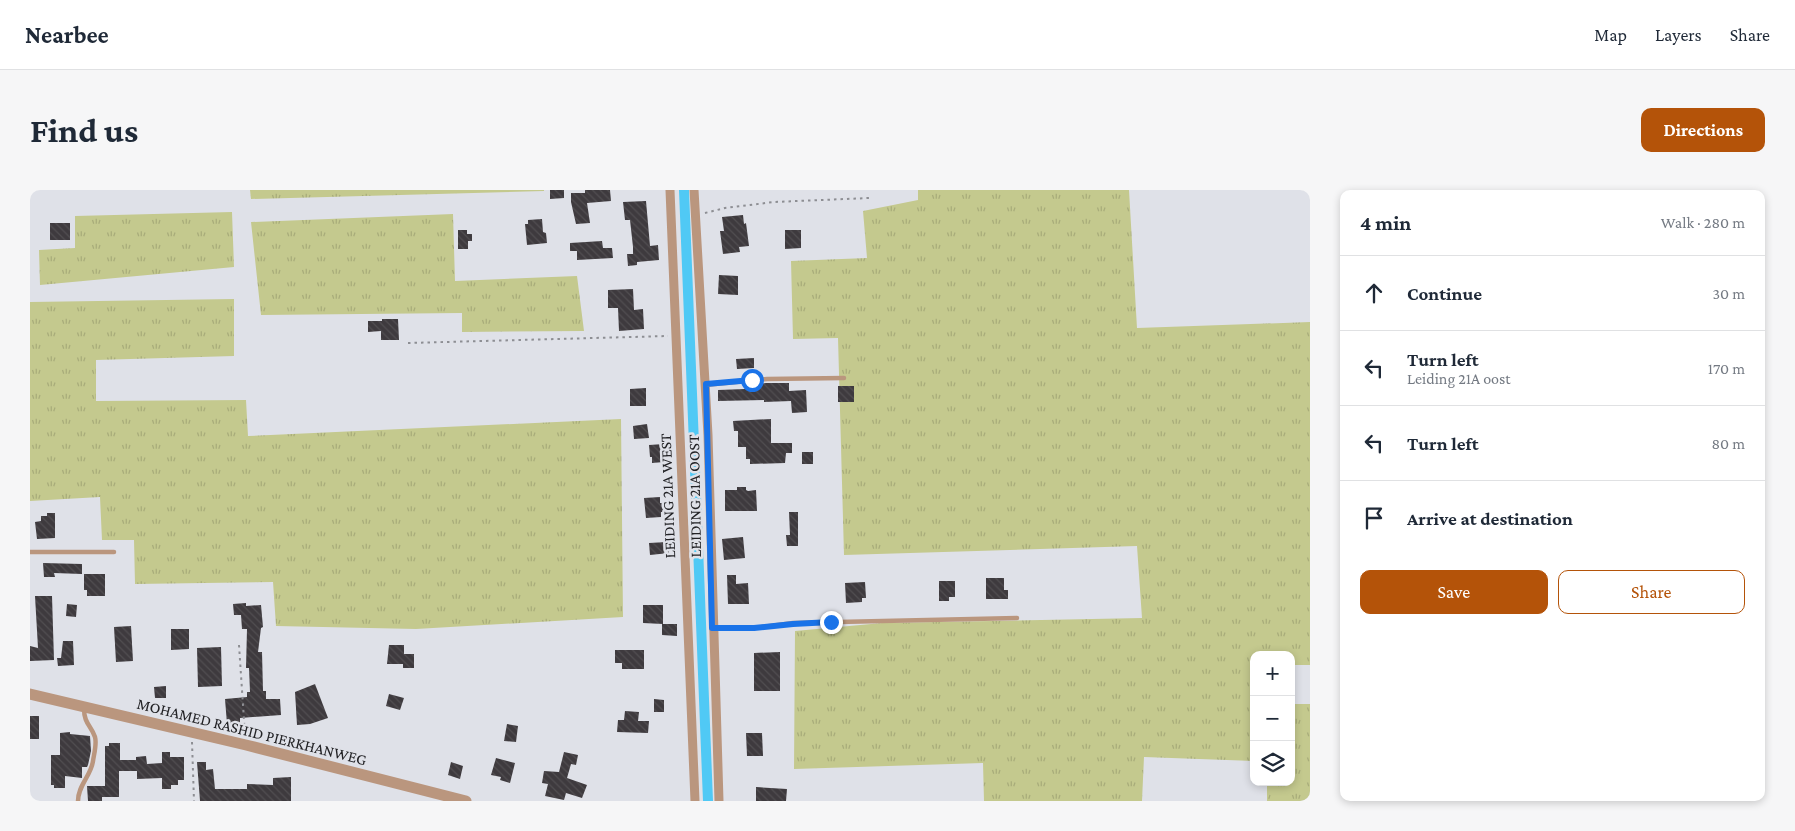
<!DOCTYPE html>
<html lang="en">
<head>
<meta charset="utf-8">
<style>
	:root { --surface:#fff; --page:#f6f6f7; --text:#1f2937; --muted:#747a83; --line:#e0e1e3; --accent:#b45309 }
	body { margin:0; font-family:"Crimson Pro",serif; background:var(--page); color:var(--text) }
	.controls { position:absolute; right:15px; bottom:15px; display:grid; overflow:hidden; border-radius:10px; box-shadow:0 2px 8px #0003 }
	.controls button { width:45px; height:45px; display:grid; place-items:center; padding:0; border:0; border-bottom:1px solid var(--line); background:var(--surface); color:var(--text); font:25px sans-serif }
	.stop { position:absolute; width:15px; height:15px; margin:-11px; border:4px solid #1a73e8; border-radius:50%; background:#fff }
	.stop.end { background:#1a73e8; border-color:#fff; box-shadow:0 1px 5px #0008 }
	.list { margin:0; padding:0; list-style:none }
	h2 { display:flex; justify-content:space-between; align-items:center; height:65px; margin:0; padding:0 20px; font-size:21px }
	h2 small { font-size:16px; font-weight:400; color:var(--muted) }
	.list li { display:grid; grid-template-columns:32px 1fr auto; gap:15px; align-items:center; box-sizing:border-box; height:75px; padding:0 20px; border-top:1px solid var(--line) }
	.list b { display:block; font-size:19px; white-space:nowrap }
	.list p { margin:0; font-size:16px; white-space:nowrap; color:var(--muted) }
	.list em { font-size:16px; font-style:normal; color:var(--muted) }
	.actions { display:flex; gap:10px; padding:15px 20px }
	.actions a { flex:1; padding:11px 0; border:1px solid var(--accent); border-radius:10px; text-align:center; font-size:18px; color:var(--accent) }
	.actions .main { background:var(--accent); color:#fff }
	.icon { flex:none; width:28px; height:28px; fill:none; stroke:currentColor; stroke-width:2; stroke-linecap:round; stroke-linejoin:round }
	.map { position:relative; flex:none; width:1280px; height:611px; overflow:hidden; border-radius:10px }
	header { display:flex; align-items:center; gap:30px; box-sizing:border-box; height:70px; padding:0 25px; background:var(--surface); border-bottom:1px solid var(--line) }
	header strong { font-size:24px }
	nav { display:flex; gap:28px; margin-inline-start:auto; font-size:18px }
	.intro { display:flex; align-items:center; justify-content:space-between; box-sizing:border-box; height:120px; padding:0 30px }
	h1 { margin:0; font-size:35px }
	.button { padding:12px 22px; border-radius:10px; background:var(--accent); color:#fff; font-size:18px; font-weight:700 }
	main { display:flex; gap:30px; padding:0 30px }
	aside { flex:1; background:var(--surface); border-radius:10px; box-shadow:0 2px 8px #0003 }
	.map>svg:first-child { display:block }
	.grass { fill:url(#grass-tufts) }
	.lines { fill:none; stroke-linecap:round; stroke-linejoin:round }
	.canal { stroke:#50c9f5; stroke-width:10 }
	.building { fill:url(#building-back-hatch) }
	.path { stroke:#8d8e93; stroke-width:2; stroke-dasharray:2.5 4; stroke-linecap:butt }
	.service { stroke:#ba967e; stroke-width:4.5 }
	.minor { stroke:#ba967e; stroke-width:9 }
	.tertiary { stroke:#ba967e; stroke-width:11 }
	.route { stroke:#1a73e8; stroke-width:6 }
	.labels { text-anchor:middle; stroke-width:5; stroke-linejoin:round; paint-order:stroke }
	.street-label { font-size:16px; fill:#222225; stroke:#dfe1e8 }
</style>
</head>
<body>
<header>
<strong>Nearbee</strong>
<nav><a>Map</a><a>Layers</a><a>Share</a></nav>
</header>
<div class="intro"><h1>Find us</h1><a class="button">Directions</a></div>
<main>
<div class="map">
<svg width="1280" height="611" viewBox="0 0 1280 611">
	<defs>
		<pattern id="grass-tufts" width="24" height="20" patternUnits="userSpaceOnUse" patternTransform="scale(1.25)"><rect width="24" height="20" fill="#c4c98e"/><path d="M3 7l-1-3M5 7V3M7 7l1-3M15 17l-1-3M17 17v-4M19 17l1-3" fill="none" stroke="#a8ac7a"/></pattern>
		<pattern id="building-back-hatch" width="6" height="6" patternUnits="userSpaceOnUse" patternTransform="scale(1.25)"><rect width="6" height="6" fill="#3e3a3e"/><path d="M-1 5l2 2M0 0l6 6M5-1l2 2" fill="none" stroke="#514e51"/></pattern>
	</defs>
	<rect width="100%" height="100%" fill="#dfe1e8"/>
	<g class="grass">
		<path d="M220,0h294v1l-293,8z"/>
		<path d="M888,0h211l8,138 173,-6v343h-17l2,39h15v97h-43v-19h24v-127h-37v106l-110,-4 -2,44h-158l-1,-38 -189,6 1,-138 87,-8 260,-5 -5,-72 -293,9 -6,-217 -45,1 -2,-78 76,-3 -4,-47 55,-11z"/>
		<path d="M202,22l2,55 -194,18 -1,-35 36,-2v-32z"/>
		<path d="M423,24l2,67 122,-5 7,55 -122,1v-19l-201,2 -10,-93z"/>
		<path d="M204,109v57l-138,4v41l150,-1 2,36 373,-17 2,198 -207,12 -140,-3 -3,-44 -138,2 -1,-44h-32l-2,-43 -70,4v-199z"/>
	</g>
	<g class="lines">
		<path class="canal" d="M654,0l24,611"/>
	</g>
	<g class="building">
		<path d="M520,0h14v8l-14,1z"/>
		<path d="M555,0h25l1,11 -24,2 3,20 -14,1 -5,-22v-9h14z"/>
		<path d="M616,11l4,45 8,-1 1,15 -22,2v3l-9,1 -1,-12h6v-7l-3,-27h-5l-2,-18z"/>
		<path d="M713,25l1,9 2,-1 3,23 -10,1 1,5 -17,2 -3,-23h4l-2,-14z"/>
		<path d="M512,29l1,13 3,1 1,10 -20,2 -2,-21h3v-4z"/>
		<rect x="20" y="33" width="20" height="17"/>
		<path d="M428,40h9v4h5v7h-4v8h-10z"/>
		<path d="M755,40h16v18l-16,1z"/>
		<path d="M572,51l1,7h9l1,10 -36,2v-9h-7v-8z"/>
		<path d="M689,85l19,1v19l-20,-1z"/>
		<path d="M603,99l1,21 9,-1 1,20 -25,2 -1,-23h-10v-18z"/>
		<path d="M352,129h16l1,21h-18v-9l-13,1v-11h14z"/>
		<path d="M724,168v10l-17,1 -1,-10z"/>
		<path d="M736,193h23v8l17,-1 1,22 -15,1 -1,-12 -27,1v-2l-46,1v-11l27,-1v-4z"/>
		<rect x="808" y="196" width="16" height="16"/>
		<path d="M616,198v18h-16v-17z"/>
		<path d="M741,229v24h21v10h-6l-1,10 -35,1v-5h-4v-12h-8v-16h-4l-1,-10z"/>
		<path d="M617,234l2,14 -15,1 -1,-13z"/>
		<path d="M634,254v18l-12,1v-6h-2l-1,-12z"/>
		<rect x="772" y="262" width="11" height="12"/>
		<path d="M707,297h9v3l2,1 8,-1 1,21h-32v-21h12z"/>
		<path d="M630,307v6h6v9h-5v5l-15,1 -2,-20z"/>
		<path d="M759,322h9v34h-11l-1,-11h4z"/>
		<path d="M17,323h8v25l-18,1 -2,-17 6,-1v-5h6z"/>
		<path d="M713,347l2,21 -21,2 -2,-21z"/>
		<path d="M637,352l2,11 -19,2 -1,-12z"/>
		<path d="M13,373l39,1v10l-28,-1 1,4h-11z"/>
		<path d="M54,384h21v22h-18v-6h-3z"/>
		<path d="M697,385h9v9l12,-1 1,21h-21z"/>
		<path d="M956,388h18v12h4v9h-22z"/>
		<path d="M909,391h16v16h-6v4h-10z"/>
		<path d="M835,392l1,16h-4v4l-16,1 -1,-20z"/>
		<path d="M5,406h17l2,64 -24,1v-15l8,2z"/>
		<path d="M216,413v3l15,-1 2,22 -2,1 -3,24h4l1,39h3v8h14l1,16 -41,3v5l-13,1 -2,-25 22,-2v-5h3l-1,-24h-3l1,-39h-5l-1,-14h-7l-1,-11z"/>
		<path d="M37,414l10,1 -1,12 -10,-1z"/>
		<path d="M613,415h20v19l-20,-1z"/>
		<path d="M632,434h15v12l-15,-1z"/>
		<path d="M101,436l2,35 -17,1 -2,-35z"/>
		<path d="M141,439h18v20l-18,1z"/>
		<path d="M33,451h10l1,24 -16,1 -1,-8h4z"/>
		<path d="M359,455h15v9h10v14h-11v-4h-16z"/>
		<path d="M191,457l1,39 -24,1 -1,-39z"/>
		<path d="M585,460h29v19h-22v-6h-7z"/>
		<path d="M750,462v39h-26v-38z"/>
		<path d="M285,494l13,34 -18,6 -13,1 -2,-33z"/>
		<path d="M136,496v12h-11l-1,-11z"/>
		<path d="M359,504l15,4 -4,12 -14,-4z"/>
		<path d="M624,509l10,1v12h-10z"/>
		<path d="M595,521l14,1 -1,9h11l-1,12 -31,-1 1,-12h6z"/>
		<rect x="0" y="526" width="9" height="23"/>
		<path d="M477,534l11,2 -2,16 -12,-1z"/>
		<path d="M40,542v2l20,2 1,15 -3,14 -1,2h-5v11l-17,-2v12h-11v-3h-3v-30h9v-22z"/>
		<path d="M716,543h16l1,23h-16z"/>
		<path d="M79,553h11v17h16v-3l10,-1 1,8 15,-1v-11h8v5h14v23h-6v5h-7v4h-9v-11l-25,1v-8h-18v26h-17v4h-14l-1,-15h18v-40h4z"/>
		<path d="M534,562l14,3 -2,10 -5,-1 -4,14 20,7 -5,13 -16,-5 -2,7 -19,-4 3,-12 -6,-1 2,-12 15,1z"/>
		<path d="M466,568l19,5 -5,20 -10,-3 1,-3 -10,-2z"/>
		<path d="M167,572h9v8l7,-1 2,20h32v-5l26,1v-7l18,-1v24h-91z"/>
		<path d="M421,572l12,4 -3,13 -12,-4z"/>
		<path d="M726,597l31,2 -1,12h-30z"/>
	</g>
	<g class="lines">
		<g class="path">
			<path d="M675,23l20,-5 49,-6 95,-4"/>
			<path d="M378,153l260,-7"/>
			<path d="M209,455l6,90"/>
			<path d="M162,552l2,59"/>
		</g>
		<g class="service">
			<path d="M675,195l62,-6 77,-1"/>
			<path d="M0,362h84"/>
			<path d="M684,438h41l38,-5 224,-5"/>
			<path d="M48,611c0,-16 13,-25 15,-40 1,-7 4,-17 2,-24 -4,-12 -11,-13 -11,-29"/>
		</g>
		<g class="minor">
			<path d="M640,0l25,611"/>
			<path d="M664,0l14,245 11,366"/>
		</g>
		<path class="tertiary" d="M0,504l216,51 220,56"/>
	</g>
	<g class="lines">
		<path class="route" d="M722,190l-46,4 6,244h42l39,-4 38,-2"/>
	</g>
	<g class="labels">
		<g class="street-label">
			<text transform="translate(637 306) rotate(-92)" y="6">LEIDING 21A WEST</text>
			<text transform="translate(664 306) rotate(-91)" y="6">LEIDING 21A OOST</text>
			<text transform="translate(222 541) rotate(14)" y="6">MOHAMED RASHID PIERKHANWEG</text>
		</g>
	</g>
</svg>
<div class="controls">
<button>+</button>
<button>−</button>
<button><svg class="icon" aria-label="layers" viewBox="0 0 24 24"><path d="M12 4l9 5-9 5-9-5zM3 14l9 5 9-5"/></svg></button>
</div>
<div class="stop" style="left:722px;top:190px"></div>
<div class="stop end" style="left:801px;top:432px"></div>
</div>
<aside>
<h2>4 min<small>Walk · 280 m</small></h2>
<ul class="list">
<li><svg class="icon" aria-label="ahead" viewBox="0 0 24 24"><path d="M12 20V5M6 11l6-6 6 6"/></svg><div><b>Continue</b></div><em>30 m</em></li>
<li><svg class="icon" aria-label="left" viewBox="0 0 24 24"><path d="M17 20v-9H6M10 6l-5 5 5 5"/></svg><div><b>Turn left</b><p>Leiding 21A oost</p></div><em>170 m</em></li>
<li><svg class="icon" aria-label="left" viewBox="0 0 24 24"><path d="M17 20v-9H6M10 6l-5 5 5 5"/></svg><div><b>Turn left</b></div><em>80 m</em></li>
<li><svg class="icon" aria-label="arrive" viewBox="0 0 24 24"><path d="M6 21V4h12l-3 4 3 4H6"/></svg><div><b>Arrive at destination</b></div></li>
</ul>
<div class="actions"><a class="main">Save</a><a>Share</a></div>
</aside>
</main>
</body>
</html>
